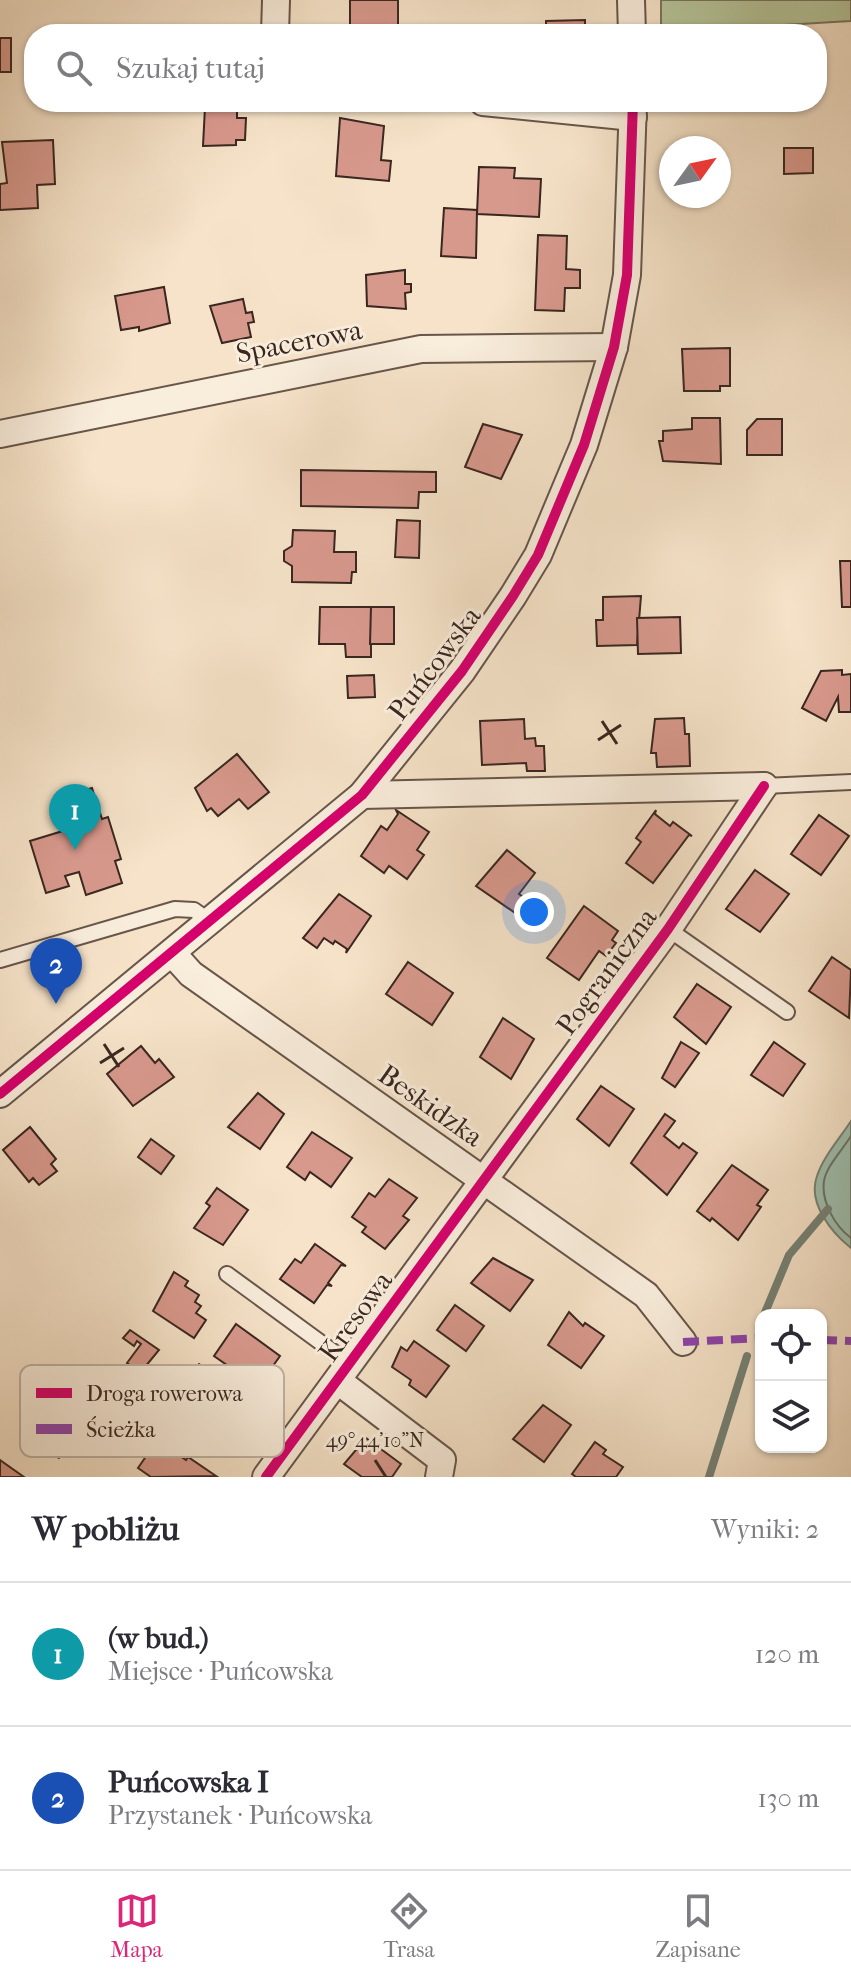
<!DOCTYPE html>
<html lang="pl">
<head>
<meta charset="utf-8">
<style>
	:root { --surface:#fff; --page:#f7f7f7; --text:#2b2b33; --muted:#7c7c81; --line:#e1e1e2; --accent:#db2777 }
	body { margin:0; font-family:"IM FELL French Canon",serif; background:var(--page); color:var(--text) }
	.controls { position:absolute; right:24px; bottom:24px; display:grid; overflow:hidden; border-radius:16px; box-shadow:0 2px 6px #0004 }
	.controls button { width:72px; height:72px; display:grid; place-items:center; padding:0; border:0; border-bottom:2px solid var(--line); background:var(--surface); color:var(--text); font:40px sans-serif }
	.compass { position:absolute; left:659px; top:136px; width:72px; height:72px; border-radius:50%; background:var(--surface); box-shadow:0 2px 6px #0004; rotate:57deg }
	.you { position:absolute; left:534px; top:912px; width:28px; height:28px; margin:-20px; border:6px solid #fff; border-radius:50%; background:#1a73e8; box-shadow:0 0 0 12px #1a73e833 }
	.badge { display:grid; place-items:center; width:52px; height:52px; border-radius:50%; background:var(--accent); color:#fff; font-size:26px; font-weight:700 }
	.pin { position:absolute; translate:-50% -66px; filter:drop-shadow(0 2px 4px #0008) }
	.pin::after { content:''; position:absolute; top:42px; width:28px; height:24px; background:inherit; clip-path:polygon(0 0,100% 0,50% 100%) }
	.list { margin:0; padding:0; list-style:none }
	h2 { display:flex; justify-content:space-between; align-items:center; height:104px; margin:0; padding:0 32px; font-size:34px }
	h2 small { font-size:26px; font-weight:400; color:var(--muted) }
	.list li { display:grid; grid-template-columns:52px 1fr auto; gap:24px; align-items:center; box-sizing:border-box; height:144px; padding:0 32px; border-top:2px solid var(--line) }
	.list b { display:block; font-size:30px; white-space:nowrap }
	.list p { margin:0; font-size:26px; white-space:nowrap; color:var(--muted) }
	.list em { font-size:26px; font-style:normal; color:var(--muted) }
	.icon { flex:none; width:44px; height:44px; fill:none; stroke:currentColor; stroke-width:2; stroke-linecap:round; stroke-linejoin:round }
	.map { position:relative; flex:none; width:851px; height:1477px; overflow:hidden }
	.search { position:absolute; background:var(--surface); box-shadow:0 2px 6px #0004; left:24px; right:24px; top:24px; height:88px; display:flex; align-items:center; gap:20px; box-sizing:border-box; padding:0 28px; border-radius:32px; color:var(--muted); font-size:30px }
	.sheet { height:392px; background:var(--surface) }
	nav { display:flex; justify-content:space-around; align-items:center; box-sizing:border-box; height:112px; border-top:2px solid var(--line); background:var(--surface); font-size:22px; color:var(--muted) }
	nav a { display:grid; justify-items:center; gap:4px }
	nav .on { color:var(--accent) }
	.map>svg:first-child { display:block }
	.green { fill:#b6c59b; stroke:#78765e; stroke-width:2 }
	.water { fill:#9ebfaf; stroke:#768276; stroke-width:2 }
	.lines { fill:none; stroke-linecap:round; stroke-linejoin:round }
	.shore { stroke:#6c7368; stroke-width:2 }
	.stream { stroke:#768276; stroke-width:8 }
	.building { fill:#d8998d; stroke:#392720; stroke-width:2 }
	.lane-casing { stroke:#68564a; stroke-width:18 }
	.street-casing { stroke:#68564a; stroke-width:30 }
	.path { stroke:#392720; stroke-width:5; stroke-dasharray:2 4; stroke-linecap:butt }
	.lane { stroke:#f9eddc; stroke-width:14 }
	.street { stroke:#f9eddc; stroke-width:26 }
	.quiet { stroke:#8e44ad; stroke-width:8; stroke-dasharray:16 8; stroke-linecap:butt }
	.cycleway-casing { stroke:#f9eddc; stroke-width:15 }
	.cycleway { stroke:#d6006c; stroke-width:10 }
	.ticks { fill:none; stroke:#392720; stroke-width:3 }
	.labels { text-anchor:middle; stroke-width:6; stroke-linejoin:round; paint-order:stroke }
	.street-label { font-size:28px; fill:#392720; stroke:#f9eddc }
	.key { fill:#f9eddc; stroke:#bfb2a4; stroke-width:2 }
	.key-label { font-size:22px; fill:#392720 }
	.ticks-label { font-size:20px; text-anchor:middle; fill:#392720; stroke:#f9eddc; stroke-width:6; stroke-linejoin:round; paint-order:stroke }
</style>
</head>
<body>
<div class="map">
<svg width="851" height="1477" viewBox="0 0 851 1477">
	<rect width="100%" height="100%" fill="#f6e3c9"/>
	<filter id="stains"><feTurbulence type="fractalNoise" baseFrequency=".0025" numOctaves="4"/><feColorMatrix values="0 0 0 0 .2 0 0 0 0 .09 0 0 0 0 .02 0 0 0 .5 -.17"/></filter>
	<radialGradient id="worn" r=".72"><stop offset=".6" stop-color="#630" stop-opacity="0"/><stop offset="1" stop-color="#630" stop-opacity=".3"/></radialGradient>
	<path class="green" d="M661,0h190v21l-190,11z"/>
	<path class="water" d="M851,1121v127c-19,-15 -44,-45 -34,-72 6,-19 23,-38 34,-55z"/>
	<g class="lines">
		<path class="shore" d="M851,1136c-8,13 -25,31 -27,45 -3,21 11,45 27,57"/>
		<g class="stream">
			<path d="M764,1315l25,-60 39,-46"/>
			<path d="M709,1477l38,-121"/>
		</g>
	</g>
	<g class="building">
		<rect x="350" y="0" width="48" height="29"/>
		<path d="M585,20v14h-39v-13z"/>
		<rect x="0" y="38" width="11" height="34"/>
		<path d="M205,107l32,1v10h9l-1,22h-9v5l-33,1z"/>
		<path d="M340,118l44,8 -3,34 10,1 -2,20 -53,-5z"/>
		<path d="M53,140l2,44 -18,1 1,23 -38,2v-26l7,-1 -5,-41z"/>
		<path d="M784,148h29v25l-29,1z"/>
		<path d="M479,167l36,1 -1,10 27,1 -2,38 -62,-3z"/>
		<path d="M444,208l33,2 -1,48 -35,-2z"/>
		<path d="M538,235l29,1 -1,33 14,1v18h-15l-1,23 -29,-1z"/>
		<path d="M405,270v14h6v8l-6,1 1,16 -39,-3 -1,-31z"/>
		<path d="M164,287l6,36 -31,8v-4l-18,3 -6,-34z"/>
		<path d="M243,299l3,14 6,-1 2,10 -6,1 3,14 -29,6 -12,-37z"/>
		<path d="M730,348v38h-10v5h-36l-2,-42z"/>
		<path d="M692,418h28l1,46 -58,-3 -4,-20h4v-10l29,-2z"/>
		<path d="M757,419h25v36h-35v-25z"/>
		<path d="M483,424l39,11 -21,44 -36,-12z"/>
		<path d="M301,470l135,2v20h-17l-1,16 -117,-2z"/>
		<path d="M397,520l23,1 -1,37 -24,-1z"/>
		<path d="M293,530l42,1 -1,21h22v20h-4l-1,11 -59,-1v-16l-8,-5v-10l8,-5z"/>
		<path d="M840,561h11v46h-9z"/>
		<path d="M641,596l-4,49 -40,1 -1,-26h7v-23z"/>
		<path d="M320,607h51v50h-25l-1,-13h-26z"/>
		<path d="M371,607h23v37h-24z"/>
		<path d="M680,617l1,36 -43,1 -1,-36z"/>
		<path d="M842,670v5l9,-1v38h-12l-1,-15 -12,24 -24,-13 19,-37z"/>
		<path d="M374,675l1,22 -27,1 -1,-22z"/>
		<path d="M684,718l1,16h4l1,32 -33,1 -1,-14h-5l4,-34z"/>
		<path d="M524,719l1,20 10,-1 1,8h8l1,25h-18l-1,-8 -44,2 -2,-44z"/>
		<path d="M237,754l32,38 -21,17 -9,-10 -21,17 -7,-8 -4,3 -12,-23z"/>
		<path d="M92,788l10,31 6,-2 13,42 -6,2 7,22 -36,12 -7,-23 -14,4 4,10 -23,7 -16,-52 36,-11 -10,-32z"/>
		<path d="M396,810l33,22 -12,18 7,5 -17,24 -18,-13 -5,7 -23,-17 20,-30 6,4 11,-16z"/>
		<path d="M656,810l-1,4 15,12 3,-4 19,14 -3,-1 -36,48 -27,-20 15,-21 -5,-4z"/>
		<path d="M819,815l30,21 -28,39 -30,-21z"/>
		<path d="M507,850l28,23 -16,21 12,8 -10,15 -45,-31z"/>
		<path d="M755,870l34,24 -29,38 -34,-23z"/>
		<path d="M339,894l32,22 -25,37 1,-4 -12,-8 -2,3 -9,-6 -7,10 -14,-10z"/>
		<path d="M584,906l34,25 -6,9 4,3 -10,13 -7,-5 -20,29 -32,-22z"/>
		<path d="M832,957l19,13 -2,48 -40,-27z"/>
		<path d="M408,962l45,31 -21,32 -46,-31z"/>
		<path d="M697,984l34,23 -25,37 -32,-27z"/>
		<path d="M503,1018l31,21 -23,40 -31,-22z"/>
		<path d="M681,1042l18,11 -24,34 -13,-9z"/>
		<path d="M774,1042l31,22 -22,32 -32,-21z"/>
		<path d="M141,1046l14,17 4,-4 15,18 -41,29 -26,-32z"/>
		<path d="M601,1086l33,23 -25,37 -32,-27z"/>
		<path d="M258,1093l26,21 -24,35 -32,-22z"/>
		<path d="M665,1114l10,7 -11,15 15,12 4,-5 14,10 -30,42 -36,-32z"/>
		<path d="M30,1127l26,32 -5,5 6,7 -18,14 -6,-7 -4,4 -26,-32z"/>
		<path d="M312,1132l40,26 -21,29 -21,-15 -5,8 -18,-13z"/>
		<path d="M151,1139l23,17 -13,18 -23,-17z"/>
		<path d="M732,1165l36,25 -11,15 4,2 -23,33 -26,-22 -2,3 -13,-10z"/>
		<path d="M389,1179l28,19 -14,18 6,4 -24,29 -23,-17 4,-5 -14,-10 17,-24 6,4z"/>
		<path d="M217,1188l31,22 -25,35 -29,-17 16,-22 -4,-3z"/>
		<path d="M315,1244l31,22 -5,-1 -13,18 4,3 -5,-1 -13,18 -34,-24 15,-20 6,4z"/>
		<path d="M493,1258l40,22 -23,31 -39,-28z"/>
		<path d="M174,1272l14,9 -3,5 14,9 -4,7 6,4 -5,7 10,7 -12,18 -41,-27z"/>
		<path d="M455,1305l29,21 -18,25 -29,-21z"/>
		<path d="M569,1312l14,14 2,-3 19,13 -23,32 -33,-23z"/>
		<path d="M236,1324l44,32 -22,31 -44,-31z"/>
		<path d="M130,1330l29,20 -19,23 -13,-10 14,-19 -4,-3 -3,5 -11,-8z"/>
		<path d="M414,1341l35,25 -23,31 -17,-12 2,-5 -19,-13 9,-20 6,4z"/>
		<path d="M199,1364l24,16 -29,39 -23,-16z"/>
		<path d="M543,1405l28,20 -27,37 -31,-23z"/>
		<path d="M153,1437l33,23 2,-3 28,19 -65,1 -13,-9 11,-16 -4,-3z"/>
		<path d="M366,1438l35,26 -9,13h-30l-18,-13z"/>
		<path d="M595,1442l11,8 -3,4 20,13 -7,10h-40l-4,-3z"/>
		<path d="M0,1460l24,17h-24z"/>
	</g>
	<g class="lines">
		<g class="lane-casing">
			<g id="lane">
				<path d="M764,786l87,-4"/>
				<path d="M668,929l119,83"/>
				<path d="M0,960l175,-51 19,1 17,12"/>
				<path d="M227,1274l123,90"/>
			</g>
		</g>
		<g class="street-casing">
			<g id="street">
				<path d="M631,0l1,34"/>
				<path d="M275,34l1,-34"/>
				<path d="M483,102l150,15"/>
				<path d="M0,434l421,-85 193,-2"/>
				<path d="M362,795l402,-9"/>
				<path d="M173,954l18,20 455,321 37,47"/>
				<path d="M0,1094l362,-299 100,-124 51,-75 25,-41 46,-110 30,-98 13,-72 6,-173"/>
				<path d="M338,1381l104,79 -3,17"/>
				<path d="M266,1477l402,-548 96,-143"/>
			</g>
		</g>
		<path class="path" d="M57,1458l5,-8 -8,-6 21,-31"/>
		<use href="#lane" class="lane"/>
		<use href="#street" class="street"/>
		<g class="quiet">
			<path d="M821,1340l30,1"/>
			<path d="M683,1342l78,-4"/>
		</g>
		<g class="cycleway-casing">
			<g id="cycleway">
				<path d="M0,1094l362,-299 100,-124 51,-75 25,-41 46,-110 30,-98 13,-72 6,-173"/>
				<path d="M266,1477l402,-548 96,-143"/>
			</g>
		</g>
		<use href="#cycleway" class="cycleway"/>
	</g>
	<path class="ticks" d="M602,721l15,23M598,740l23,-15M104,1044l15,23M100,1063l24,-15M375,1460l11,17"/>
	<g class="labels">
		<g class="street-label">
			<text transform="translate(299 341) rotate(-11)" y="10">Spacerowa</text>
			<text transform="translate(434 663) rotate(-53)" y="10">Puńcowska</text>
			<text transform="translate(606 971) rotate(-54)" y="10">Pograniczna</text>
			<text transform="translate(431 1105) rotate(35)" y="10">Beskidzka</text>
			<text transform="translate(355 1316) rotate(-54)" y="10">Kresowa</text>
		</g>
	</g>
	<rect x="20" y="1365" width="264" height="92" rx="12" class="key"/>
	<rect x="36" y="1388" width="36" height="10" fill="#d6006c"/>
	<rect x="36" y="1424" width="36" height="10" fill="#8e44ad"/>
	<g class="key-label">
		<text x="86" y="1401">Droga rowerowa</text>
		<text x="86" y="1437">Ścieżka</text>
	</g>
	<g class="ticks-label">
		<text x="375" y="1447">49°44'10"N</text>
	</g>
	<rect width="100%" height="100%" filter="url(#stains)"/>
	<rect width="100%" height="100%" fill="url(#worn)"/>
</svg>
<div class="controls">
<button><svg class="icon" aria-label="locate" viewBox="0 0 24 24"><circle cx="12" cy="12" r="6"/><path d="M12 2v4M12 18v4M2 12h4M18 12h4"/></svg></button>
<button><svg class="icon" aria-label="layers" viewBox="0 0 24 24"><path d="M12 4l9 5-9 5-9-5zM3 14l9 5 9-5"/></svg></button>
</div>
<svg class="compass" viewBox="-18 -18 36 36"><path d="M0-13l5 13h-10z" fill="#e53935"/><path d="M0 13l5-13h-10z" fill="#7c7c81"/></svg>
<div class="you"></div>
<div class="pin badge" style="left:75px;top:850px;background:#0f9aa8">1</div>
<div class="pin badge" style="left:56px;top:1004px;background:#1a4fb4">2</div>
<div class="search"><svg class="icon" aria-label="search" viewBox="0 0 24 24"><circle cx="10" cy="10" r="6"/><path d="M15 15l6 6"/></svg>Szukaj tutaj</div>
</div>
<section class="sheet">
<h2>W pobliżu<small>Wyniki: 2</small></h2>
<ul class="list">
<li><span class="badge" style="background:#0f9aa8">1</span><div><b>(w bud.)</b><p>Miejsce · Puńcowska</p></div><em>120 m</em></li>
<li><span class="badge" style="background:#1a4fb4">2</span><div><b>Puńcowska I</b><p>Przystanek · Puńcowska</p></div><em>130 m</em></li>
</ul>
</section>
<nav>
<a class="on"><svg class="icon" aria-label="map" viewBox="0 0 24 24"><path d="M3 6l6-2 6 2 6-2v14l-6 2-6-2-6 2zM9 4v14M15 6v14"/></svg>Mapa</a>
<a><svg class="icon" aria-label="directions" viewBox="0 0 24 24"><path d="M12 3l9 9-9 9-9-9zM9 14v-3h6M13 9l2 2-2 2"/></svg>Trasa</a>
<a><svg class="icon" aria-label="saved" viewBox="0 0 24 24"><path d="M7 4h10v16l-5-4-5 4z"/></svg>Zapisane</a>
</nav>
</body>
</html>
